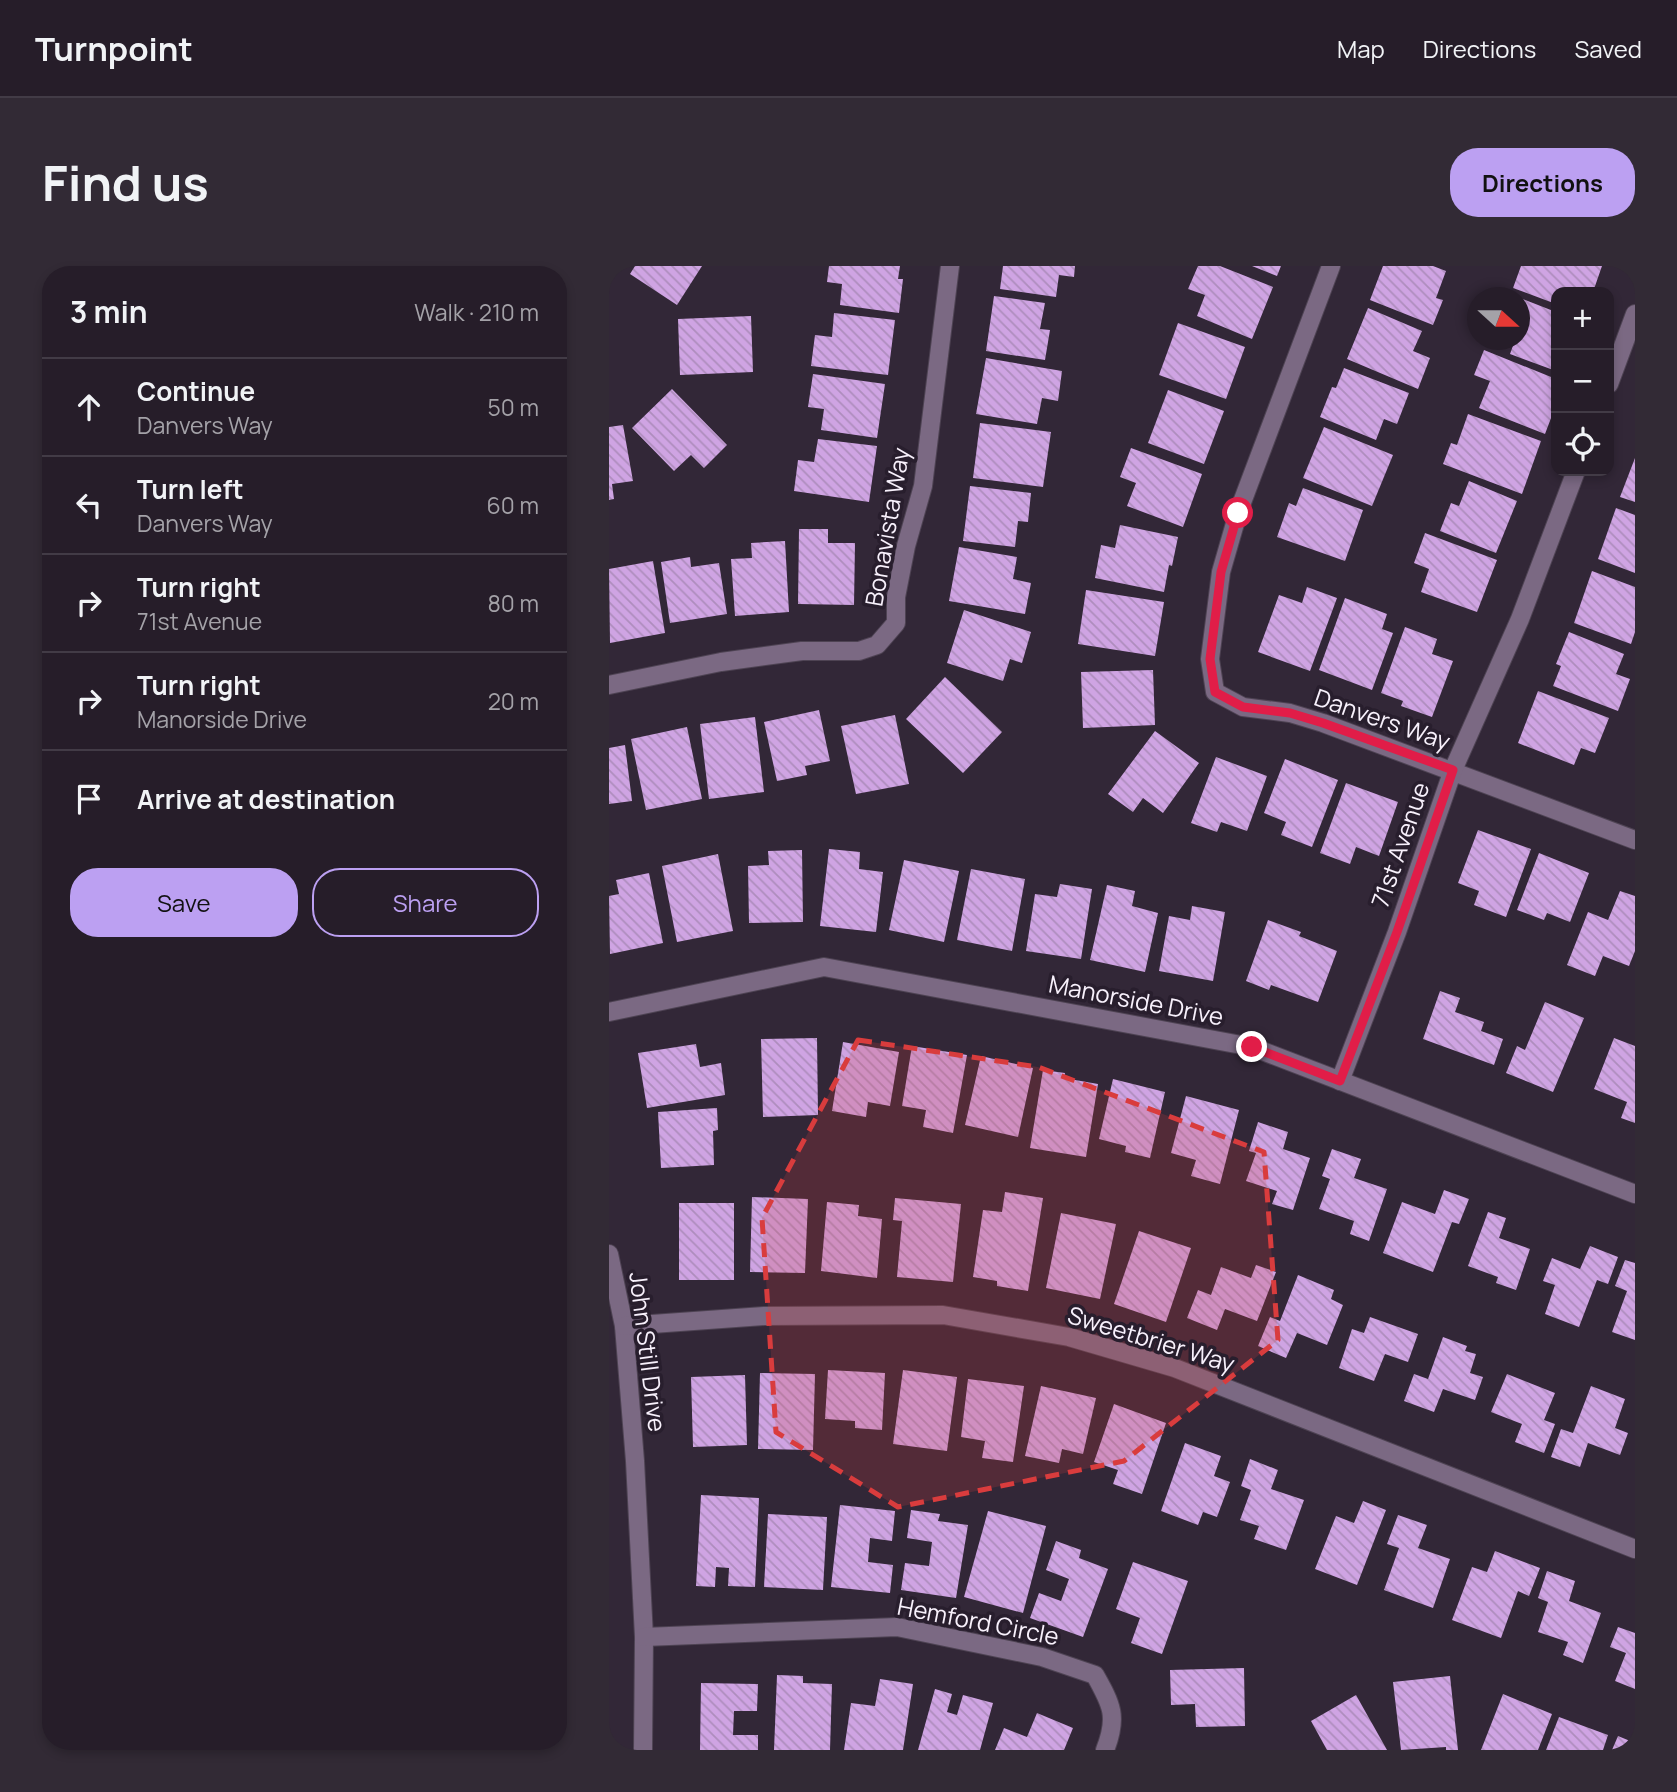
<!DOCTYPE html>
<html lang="en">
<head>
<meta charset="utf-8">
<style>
	:root { --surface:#261d29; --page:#322a35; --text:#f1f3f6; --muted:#a4a2a8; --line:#423b46; --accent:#bca0f2 }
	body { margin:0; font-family:Manrope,sans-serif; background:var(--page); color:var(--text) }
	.controls { position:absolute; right:21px; top:21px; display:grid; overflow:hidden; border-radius:14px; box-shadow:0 4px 10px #0003 }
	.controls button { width:63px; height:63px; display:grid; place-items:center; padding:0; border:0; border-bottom:2px solid var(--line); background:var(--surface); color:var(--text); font:35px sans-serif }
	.compass { position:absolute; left:858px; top:21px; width:63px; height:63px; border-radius:50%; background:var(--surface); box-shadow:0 4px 10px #0003; rotate:111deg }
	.stop { position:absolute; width:21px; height:21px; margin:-16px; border:5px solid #e11d48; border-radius:50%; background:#fff }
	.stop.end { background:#e11d48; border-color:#fff; box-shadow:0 2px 7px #0008 }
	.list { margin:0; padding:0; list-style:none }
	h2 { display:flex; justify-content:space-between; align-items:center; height:91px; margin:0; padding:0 28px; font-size:30px }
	h2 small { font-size:23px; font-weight:400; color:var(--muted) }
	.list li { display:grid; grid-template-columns:46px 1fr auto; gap:21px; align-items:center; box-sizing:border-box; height:98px; padding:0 28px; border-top:2px solid var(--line) }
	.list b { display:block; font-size:26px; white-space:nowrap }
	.list p { margin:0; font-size:23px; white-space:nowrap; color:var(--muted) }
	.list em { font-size:23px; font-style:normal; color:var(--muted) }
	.actions { display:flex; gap:14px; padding:21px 28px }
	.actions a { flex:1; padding:16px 0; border:2px solid var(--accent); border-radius:28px; text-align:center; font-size:24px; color:var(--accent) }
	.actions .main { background:var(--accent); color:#111 }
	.icon { flex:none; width:38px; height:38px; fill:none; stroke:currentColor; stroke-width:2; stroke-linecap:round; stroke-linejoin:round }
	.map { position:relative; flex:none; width:1026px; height:1484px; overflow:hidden; border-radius:28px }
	header { display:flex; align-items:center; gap:42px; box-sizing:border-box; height:98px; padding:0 35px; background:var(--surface); border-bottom:2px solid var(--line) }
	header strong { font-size:33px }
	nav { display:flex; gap:38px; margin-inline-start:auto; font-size:24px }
	.intro { display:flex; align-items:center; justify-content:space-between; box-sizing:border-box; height:168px; padding:0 42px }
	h1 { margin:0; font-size:49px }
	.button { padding:18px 32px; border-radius:28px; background:var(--accent); color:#111; font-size:24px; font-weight:700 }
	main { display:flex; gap:42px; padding:0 42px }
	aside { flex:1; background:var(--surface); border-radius:28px; box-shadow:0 4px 10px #0003 }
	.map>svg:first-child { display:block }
	.building { fill:url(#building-back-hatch) }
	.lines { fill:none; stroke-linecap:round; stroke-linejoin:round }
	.minor-casing { stroke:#4e4353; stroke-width:20 }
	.minor { stroke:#7b6983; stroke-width:18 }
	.route { stroke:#e11d48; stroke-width:9 }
	.marked { fill:#d93c3d; fill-opacity:0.2; stroke:#d93c3d; stroke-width:5; stroke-dasharray:14 9; stroke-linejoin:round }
	.labels { text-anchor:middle; stroke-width:7; stroke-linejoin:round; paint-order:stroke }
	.street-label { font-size:24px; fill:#f8f1fc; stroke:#281e2d }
</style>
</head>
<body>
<header>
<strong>Turnpoint</strong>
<nav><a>Map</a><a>Directions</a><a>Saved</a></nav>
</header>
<div class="intro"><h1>Find us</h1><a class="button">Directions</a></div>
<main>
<aside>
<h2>3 min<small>Walk · 210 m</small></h2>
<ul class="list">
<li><svg class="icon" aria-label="ahead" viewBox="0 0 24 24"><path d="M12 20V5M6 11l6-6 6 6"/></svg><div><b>Continue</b><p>Danvers Way</p></div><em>50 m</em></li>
<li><svg class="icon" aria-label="left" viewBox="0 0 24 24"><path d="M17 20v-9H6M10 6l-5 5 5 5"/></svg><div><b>Turn left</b><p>Danvers Way</p></div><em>60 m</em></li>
<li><svg class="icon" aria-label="right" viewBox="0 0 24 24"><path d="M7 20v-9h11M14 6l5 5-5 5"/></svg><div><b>Turn right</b><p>71st Avenue</p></div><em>80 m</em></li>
<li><svg class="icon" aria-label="right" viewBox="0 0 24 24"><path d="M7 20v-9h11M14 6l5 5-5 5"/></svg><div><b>Turn right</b><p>Manorside Drive</p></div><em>20 m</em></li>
<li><svg class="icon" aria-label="arrive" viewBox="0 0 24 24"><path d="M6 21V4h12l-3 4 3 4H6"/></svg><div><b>Arrive at destination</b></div></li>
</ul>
<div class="actions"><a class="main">Save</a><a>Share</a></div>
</aside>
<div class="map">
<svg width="1026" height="1484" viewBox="0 0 1026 1484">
	<defs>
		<pattern id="building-back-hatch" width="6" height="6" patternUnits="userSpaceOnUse" patternTransform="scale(1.75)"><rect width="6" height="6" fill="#cfa4e3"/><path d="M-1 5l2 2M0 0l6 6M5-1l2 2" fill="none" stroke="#ae8dbd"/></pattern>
	</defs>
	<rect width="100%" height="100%" fill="#322737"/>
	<g class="building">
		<rect x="0" y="0" width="9" height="6"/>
		<path d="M26,0h67l-25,39 -47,-31z"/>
		<path d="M220,0h71l-2,13h5l-4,34 -59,-8 2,-21 -15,-2z"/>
		<path d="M394,0h72l-1,11 -15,-2 -3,22 -56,-8z"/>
		<path d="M589,0h22l53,21 -21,52 -55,-23 8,-21 -17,-6z"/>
		<path d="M643,0h29l-4,10z"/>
		<path d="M774,0h50l13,5 -10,27 7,2 -10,25 -63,-25z"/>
		<path d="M912,0h81l-9,26h-37v12l-43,-16z"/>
		<path d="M385,30l51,7 -5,26 10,1 -5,30 -59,-9z"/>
		<path d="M911,32l36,14v59l-46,-17 5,-14h5z"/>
		<path d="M759,42l54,23 -9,20 17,7 -12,31 -71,-30z"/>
		<path d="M225,47l61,7 -7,55 -77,-9 4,-31 17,2z"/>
		<path d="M142,50l2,56 -73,3 -2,-56z"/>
		<path d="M569,57l67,24 -19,52 -67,-24z"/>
		<path d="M875,84l72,29v26l-11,29 -66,-26 11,-27 -16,-6z"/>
		<path d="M377,92l76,13 -4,30 -16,-3 -5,26 -61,-10z"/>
		<path d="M735,102l65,25 -12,31 -13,-5 -8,21 -56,-23 12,-30 4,1z"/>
		<path d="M204,108l72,10 -8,54 -56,-8 3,-21 -16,-2z"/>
		<path d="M63,123l55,56 -23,23 -13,-13 -17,16 -42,-43z"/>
		<path d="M559,124l56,21 -20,53 -56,-21z"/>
		<path d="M859,148l73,27 -19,53 -79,-30 8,-21 6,2z"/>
		<path d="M371,157l71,9 -8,55 -70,-9z"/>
		<path d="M14,159l10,56 -21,3 2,15 -5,1v-73z"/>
		<path d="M715,161l69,28 -21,51 -69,-28z"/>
		<path d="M209,173l59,7 -8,56 -75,-11 4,-31 16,2z"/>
		<path d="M522,182l71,26 -19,53 -56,-21 9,-23 -16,-6z"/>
		<path d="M1026,192v44l-15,-5z"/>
		<path d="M860,215l48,20 -21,52 -56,-22 11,-28 8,3z"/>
		<path d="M361,220l61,7 -3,29 -10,-1 -3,26 -52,-6z"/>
		<path d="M694,222l60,22 -18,51 -68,-24 12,-34 7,3z"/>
		<path d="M1007,242l19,7v58l-37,-14z"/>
		<path d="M511,259l58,12 -6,29 -3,-1 -5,27 -69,-14 6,-33 14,3z"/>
		<path d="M190,263h29v14h27l-1,62 -56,-1z"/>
		<path d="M816,267l72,27 -20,52 -56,-20 8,-23 -15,-6z"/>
		<path d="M176,275l4,71 -54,4 -4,-57 21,-1 -1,-15z"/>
		<path d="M350,281l58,10 -4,22 18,4 -6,31 -76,-13z"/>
		<path d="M81,291l1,10 28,-4 8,51 -57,9 -9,-61z"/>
		<path d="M44,295l12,72 -55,10 -1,-74z"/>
		<path d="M983,305l43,16v45l-4,12 -57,-21z"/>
		<path d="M698,321l30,11 -27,73 -52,-19 21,-57 23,8z"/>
		<path d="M477,324l78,12 -9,54 -77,-12z"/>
		<path d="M736,332l42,16 -5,15 11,4 -21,57 -53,-20z"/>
		<path d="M355,344l67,22 -9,31 -12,-4 -7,22 -56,-18z"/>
		<path d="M796,361l32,12 -5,15 21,7 -21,56 -31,-11 2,-5 -22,-8z"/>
		<path d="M960,366l55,22 -8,20 14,5 -12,32 -65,-25 8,-20 -5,-2z"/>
		<path d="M544,404l2,55 -72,3 -2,-56z"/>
		<path d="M336,411l57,55 -39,41 -57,-54z"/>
		<path d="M929,425l71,27 -14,35 -14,-5 -7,17 -56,-22z"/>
		<path d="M210,444l11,51 -25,5 2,9 -30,6 -13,-59z"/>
		<path d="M286,449l14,69 -53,10 -15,-68z"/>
		<path d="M146,451l9,75 -55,7 -9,-75z"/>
		<path d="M78,461l15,72 -56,11 -15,-71z"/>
		<path d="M546,465l44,32 -36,50 -20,-15 -10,14 -25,-18z"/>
		<path d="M16,479l7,56 -23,3v-56z"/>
		<path d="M607,491l51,19 -20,55 -26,-9 -4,10 -26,-9z"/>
		<path d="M676,493l53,21 -26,67 -31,-12 5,-13 -22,-9z"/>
		<path d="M737,517l52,19 -19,54 -23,-9 -6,17 -30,-11z"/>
		<path d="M869,564l53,19 -25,68 -32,-12 5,-14 -21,-8z"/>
		<path d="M220,583l31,3 -1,17 24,3 -7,60 -56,-6z"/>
		<path d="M193,584l1,72 -54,1 -1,-57 21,-1 -1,-14z"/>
		<path d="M930,587l50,20 -19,49 -23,-9 -3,7 -27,-10z"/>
		<path d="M109,588l15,77 -56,11 -15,-76z"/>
		<path d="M295,594l55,11 -15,71 -55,-12z"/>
		<path d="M362,603l54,10 -13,72 -55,-11z"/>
		<path d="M40,607l14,70 -53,11 -1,-58 10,-2 -3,-14z"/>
		<path d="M451,618l32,5 -11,70 -55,-8 9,-57 22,3z"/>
		<path d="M498,619l28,6 -3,15 26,7 -13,59 -55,-12z"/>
		<path d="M1011,625l15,5v55l-6,15 -26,-10 -8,20 -28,-11 21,-53 20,8z"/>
		<path d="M583,640l33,6 -12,69 -54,-10 10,-55 21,4z"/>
		<path d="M659,654l33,12 -2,4 38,15 -19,51 -47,-17 -2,5 -23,-9z"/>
		<path d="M831,725l20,7 -5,14 29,10 -3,9 22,8 -9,26 -71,-26z"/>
		<path d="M936,736l39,16 -31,74 -47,-19 11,-27 8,4z"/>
		<path d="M208,772l1,77 -55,2 -2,-78z"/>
		<path d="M1005,772l21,8v77l-14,-5 6,-16 -33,-13z"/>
		<path d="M234,776l56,10 -9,54 -22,-4 -2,15 -34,-6z"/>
		<path d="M87,778l4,23 21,-4 4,32 -78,13 -9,-55z"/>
		<path d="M303,780l55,9 -14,78 -30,-6 3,-17 -24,-4z"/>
		<path d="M372,790l52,12 -15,69 -53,-12z"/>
		<path d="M434,804l22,3 -1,5 34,6 -12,73 -56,-9z"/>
		<path d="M504,813l52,13 -15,66 -25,-6 1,-6 -27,-7z"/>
		<path d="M577,830l53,14 -19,74 -29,-8 5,-16 -25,-7z"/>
		<path d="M108,842l1,22 -5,1 1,34 -53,3 -3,-56z"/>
		<path d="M649,856l30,10 -5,17 27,9 -17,52 -21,-6 5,-13 -31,-10 10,-28 -7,-2z"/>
		<path d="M723,883l29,10 -7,19 33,11 -18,52 -19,-7 4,-13 -35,-12 11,-30 -8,-3z"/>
		<path d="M835,924l25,9 -10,25 -7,-2 -19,50 -50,-19 19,-51 33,12z"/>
		<path d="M396,926l38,6 -15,93 -31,-5v-5l-24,-4 10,-67 19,2z"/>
		<path d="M143,931l56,2 -3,74 -55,-1z"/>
		<path d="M286,932l66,6 -8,78 -56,-5 5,-56 -9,-1z"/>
		<path d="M218,936l32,3 -1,11 24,3 -5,59 -56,-7z"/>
		<rect x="70" y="937" width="55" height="77"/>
		<path d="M879,946l18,6 -7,20 31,11 -14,41 -20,-7 2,-6 -30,-11z"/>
		<path d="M452,947l55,11 -16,75 -54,-11z"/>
		<path d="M530,965l52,17 -25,74 -52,-18z"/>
		<path d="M981,980l28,11 -10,27 -11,-4 -18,47 -34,-13 10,-29 -12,-4 9,-23 28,11z"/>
		<path d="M1016,994l10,3v77l-23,-8 15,-41 -12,-5z"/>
		<path d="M647,999l20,7 -19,49 -32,-12 -8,21 -30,-12 11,-28 13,5 10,-28 30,11z"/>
		<path d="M689,1009l36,15 -3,9 12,6 -16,40 -30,-12 -11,25 -28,-12 12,-29 10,4z"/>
		<path d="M761,1051l48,17 -10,28 -23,-8 -11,27 -35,-13 13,-39 12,4z"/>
		<path d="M834,1071l24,9 -2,5 11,3 -6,19 13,4 -8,23 -32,-11 -9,23 -30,-11 10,-27 14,5z"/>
		<path d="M219,1104l57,3 -3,57 -27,-2v-7l-30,-2z"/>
		<path d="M294,1104l54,7 -10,74 -54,-7z"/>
		<path d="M151,1107l55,1 -2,76 -55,-1z"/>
		<path d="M898,1108l48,19 -11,27 11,4 -11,29 -29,-11 7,-18 -31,-12z"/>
		<path d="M136,1109l2,70 -54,2 -2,-70z"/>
		<path d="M359,1113l56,7 -11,76 -31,-4 3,-17 -24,-4z"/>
		<path d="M432,1120l55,12 -13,56 -21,-5 -3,14 -34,-7z"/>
		<path d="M982,1120l34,13 -10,29 13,5 -8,22 -32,-12 -8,24 -29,-10 10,-28 12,4z"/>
		<path d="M505,1138l52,19 -24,71 -29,-10 5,-14 -24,-8z"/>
		<path d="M576,1177l36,13 -7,20 16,6 -13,35 -14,-5 -5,13 -37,-14z"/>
		<path d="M641,1193l28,11 -7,19 33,11 -18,50 -32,-11 5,-13 -19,-6 11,-30 -10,-4z"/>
		<path d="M92,1229l58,3 -4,89 -27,-1 1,-18 -13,-1 -1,20 -19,-1z"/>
		<path d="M754,1235l23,9 -29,75 -42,-16 21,-53 18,7z"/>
		<path d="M231,1239l55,6 -3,30 -22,-3 -2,24 25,3 -3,28 -59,-6z"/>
		<path d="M302,1244l29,4 -2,7 30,4 -12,73 -55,-8 4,-27 24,3 3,-24 -25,-4z"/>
		<path d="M379,1245l58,15 -23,87 -59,-16z"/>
		<path d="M159,1248l59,3 -4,73 -59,-3z"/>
		<path d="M789,1249l29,10 -9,23 32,11 -17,49 -49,-18 15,-42 -12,-4z"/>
		<path d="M447,1275l25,9 -2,8 29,11 -25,68 -53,-19 9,-25 22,8 8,-22 -23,-9z"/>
		<path d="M886,1285l45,17 -11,28 -11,-5 -17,47 -49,-18 20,-53 15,5z"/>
		<path d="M524,1296l55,19 -26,73 -31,-11 9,-25 -24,-9z"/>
		<path d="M938,1305l28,10 -6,20 32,12 -18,50 -20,-8 5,-13 -30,-10 10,-30 -10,-4z"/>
		<path d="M1009,1361l17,6v56l-20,-8 11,-28 -16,-6z"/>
		<path d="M635,1402l1,58 -49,1 -1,-23 -24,1 -1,-35z"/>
		<path d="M168,1409l26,1v7l29,1 -2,66h-56z"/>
		<path d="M841,1410l8,74h-12v-3l-45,3 -8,-68z"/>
		<path d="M271,1413l33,5 -10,66h-59l7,-47 24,3z"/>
		<path d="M92,1417l57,1 -1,27h-23l-1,24h25v15h-58z"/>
		<path d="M326,1423l17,5 -5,18 10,3 6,-20 30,8 -13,47h-62z"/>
		<path d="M894,1428l49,20 -14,36h-57z"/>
		<path d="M747,1429l31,55h-60l-16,-29z"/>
		<path d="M428,1447l36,15 -9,22h-69l9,-22 23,9z"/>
		<path d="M950,1451l49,18 -5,15h-57z"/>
		<path d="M1009,1470l17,7v7h-23z"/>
	</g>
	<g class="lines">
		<g class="minor-casing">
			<g id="minor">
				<path d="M722,0l-93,247 -17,59 -11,87 5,33 28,15 47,6 33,10 312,117"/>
				<path d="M1000,118l26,-70"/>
				<path d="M0,419l112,-23 81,-11h57l18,-6 19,-22v-26l10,-51 17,-60 27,-220"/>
				<path d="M0,746l215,-45 428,80 383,147"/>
				<path d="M731,815l57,-149 56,-162 67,-151 56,-148"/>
				<path d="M0,988l15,72 11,135 9,176 -1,113"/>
				<path d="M15,1060l140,-10 179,-1 126,22 106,31 460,181"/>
				<path d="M35,1371l253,-10 145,30 53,18c17,30 23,42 10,75"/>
			</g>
		</g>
		<use href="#minor" class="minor"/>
	</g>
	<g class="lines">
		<path class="route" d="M629,247l-17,59 -11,87 5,33 28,15 47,6 33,10 130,47 -56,162 -57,149 -88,-34"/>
	</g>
	<path class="marked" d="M249,774l180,27 226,85 14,188 -154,121 -226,46 -122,-75 -14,-214z"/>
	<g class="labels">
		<g class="street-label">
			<text transform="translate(279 261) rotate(-80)" y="8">Bonavista Way</text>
			<text transform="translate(773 454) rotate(19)" y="8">Danvers Way</text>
			<text transform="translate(792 579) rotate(-71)" y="8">71st Avenue</text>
			<text transform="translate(527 735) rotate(11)" y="8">Manorside Drive</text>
			<text transform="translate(542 1074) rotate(17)" y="8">Sweetbrier Way</text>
			<text transform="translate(38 1086) rotate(83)" y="8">John Still Drive</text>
			<text transform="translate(369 1356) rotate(11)" y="8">Hemford Circle</text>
		</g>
	</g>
</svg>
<div class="controls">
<button>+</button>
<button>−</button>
<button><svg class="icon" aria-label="locate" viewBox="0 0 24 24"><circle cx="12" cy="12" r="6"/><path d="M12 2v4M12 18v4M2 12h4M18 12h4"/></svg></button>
</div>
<svg class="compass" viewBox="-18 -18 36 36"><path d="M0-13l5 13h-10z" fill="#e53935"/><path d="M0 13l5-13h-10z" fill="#a4a2a8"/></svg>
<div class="stop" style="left:629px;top:247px"></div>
<div class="stop end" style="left:643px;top:781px"></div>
</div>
</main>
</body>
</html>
